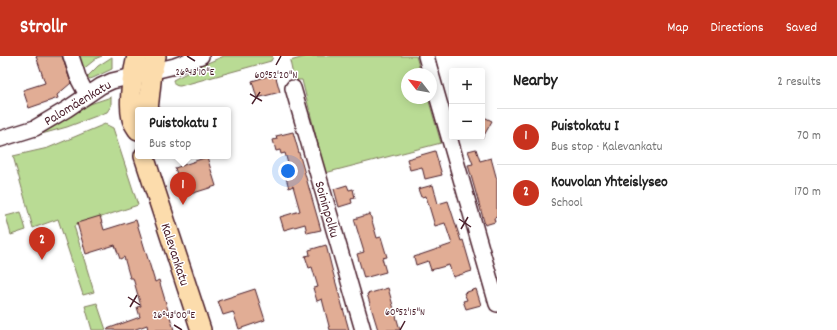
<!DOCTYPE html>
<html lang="en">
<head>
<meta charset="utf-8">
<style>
	:root { --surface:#fff; --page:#f6f6f6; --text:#222; --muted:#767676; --line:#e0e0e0; --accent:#c8321e }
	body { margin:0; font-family:Dekko,sans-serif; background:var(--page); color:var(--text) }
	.controls { position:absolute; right:12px; top:12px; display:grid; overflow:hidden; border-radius:4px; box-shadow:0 2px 10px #0003 }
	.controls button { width:36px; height:36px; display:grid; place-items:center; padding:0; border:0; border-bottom:1px solid var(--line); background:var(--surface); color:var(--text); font:20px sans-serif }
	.compass { position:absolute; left:401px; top:12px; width:36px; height:36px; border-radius:50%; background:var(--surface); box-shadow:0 2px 10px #0003; rotate:301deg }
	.you { position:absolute; left:288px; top:115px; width:14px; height:14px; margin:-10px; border:3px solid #fff; border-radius:50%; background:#1a73e8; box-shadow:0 0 0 6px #1a73e833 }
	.badge { display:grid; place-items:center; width:26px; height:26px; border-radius:50%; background:var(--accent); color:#fff; font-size:13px; font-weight:700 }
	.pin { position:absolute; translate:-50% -33px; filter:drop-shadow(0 1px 2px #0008) }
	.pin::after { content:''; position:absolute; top:21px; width:14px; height:12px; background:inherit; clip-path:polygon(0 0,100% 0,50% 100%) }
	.popup { position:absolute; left:135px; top:51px; width:96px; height:52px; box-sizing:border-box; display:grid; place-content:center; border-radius:4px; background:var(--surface); filter:drop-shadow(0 1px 3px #0005); font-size:13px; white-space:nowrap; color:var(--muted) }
	.popup b { font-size:15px; color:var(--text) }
	.popup::after { content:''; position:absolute; left:50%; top:100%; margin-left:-8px; border:8px solid transparent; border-top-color:var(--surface) }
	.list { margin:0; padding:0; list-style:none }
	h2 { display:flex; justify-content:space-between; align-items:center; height:52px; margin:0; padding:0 16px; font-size:17px }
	h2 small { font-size:13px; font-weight:400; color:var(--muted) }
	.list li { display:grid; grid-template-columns:26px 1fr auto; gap:12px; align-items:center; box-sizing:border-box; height:56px; padding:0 16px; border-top:1px solid var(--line) }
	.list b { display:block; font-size:15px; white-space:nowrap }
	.list p { margin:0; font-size:13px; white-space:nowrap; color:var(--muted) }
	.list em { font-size:13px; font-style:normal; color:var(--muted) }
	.map { position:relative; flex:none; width:497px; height:274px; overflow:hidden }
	header { display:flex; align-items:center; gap:24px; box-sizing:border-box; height:56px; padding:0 20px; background:var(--accent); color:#fff }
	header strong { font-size:19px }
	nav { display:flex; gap:22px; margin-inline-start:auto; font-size:14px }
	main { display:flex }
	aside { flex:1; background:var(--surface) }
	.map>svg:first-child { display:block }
	.green { fill:#b9db94; stroke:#827d60 }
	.building { fill:#e1ad95; stroke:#4a1f2b }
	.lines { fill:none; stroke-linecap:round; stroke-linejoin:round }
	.minor-casing { stroke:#4a1f2b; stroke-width:18 }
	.major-casing { stroke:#4a1f2b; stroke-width:22 }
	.minor { stroke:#fff; stroke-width:15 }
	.major { stroke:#fcdcac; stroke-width:19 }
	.ticks { fill:none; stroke:#4a1f2b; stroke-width:1.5 }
	.labels { text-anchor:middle; stroke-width:3; stroke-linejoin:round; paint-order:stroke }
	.street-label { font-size:14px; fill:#4a1f2b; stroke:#fff }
	.ticks-label { font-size:10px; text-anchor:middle; fill:#4a1f2b; stroke:#fff; stroke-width:3; stroke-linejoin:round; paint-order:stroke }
</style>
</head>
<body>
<header>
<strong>Strollr</strong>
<nav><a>Map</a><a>Directions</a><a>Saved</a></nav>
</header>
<main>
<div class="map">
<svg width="497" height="274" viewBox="0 0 497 274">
	<rect width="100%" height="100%" fill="#fff"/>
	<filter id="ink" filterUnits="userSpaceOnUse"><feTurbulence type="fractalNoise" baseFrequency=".025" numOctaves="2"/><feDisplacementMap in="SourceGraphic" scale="8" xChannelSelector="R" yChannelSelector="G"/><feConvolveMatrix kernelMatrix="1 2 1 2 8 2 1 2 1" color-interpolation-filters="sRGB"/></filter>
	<g filter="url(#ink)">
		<g class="green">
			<path d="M78,0h24l-5,2 -15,12z"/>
			<path d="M224,0h48l1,1 -2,4 -91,25c-5,0 -6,-2 -7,-6l2,-1 23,-12z"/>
			<path d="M308,0h108l5,18h-14v24h21l13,45 -116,30 -23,-93h-8l-4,-19z"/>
			<path d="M112,1v12l-19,9 -3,1 -3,-2 11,-11z"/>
			<path d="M111,41v9l-4,6 -40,15 -29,8v-1l15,-7 34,-22z"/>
			<path d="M105,68l8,4 25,77 -64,21 20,66 -11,3 -25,-76 -25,9 -20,-72 35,-8z"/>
			<path d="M21,156l5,18 -15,5 -5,-19z"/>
			<path d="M97,247l9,27h-14l-7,-24z"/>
		</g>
		<g class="building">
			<path d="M36,0h26l9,27 -14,12 1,3 -29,10 -6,-18 22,-7z"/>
			<path d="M275,18l5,18 -23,6 -5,-17z"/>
			<path d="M482,60l10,5 -10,18z"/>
			<path d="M293,76l28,98 -14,3 -2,-9 -21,6 -4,-13 20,-6 -7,-25 -4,2 -3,-10 4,-1 -1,-2 2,-1 -6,-21 -4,1 -1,-4 -4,1 -3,-11 4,-1 -1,-3z"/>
			<path d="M476,93l4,12 11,-3 6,22v37l-3,1 1,4 -10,3 -17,-60 5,-1 -5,-13z"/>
			<path d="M435,95l7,24 -17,4 -3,-12 -12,3 -3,-11z"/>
			<path d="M207,101l9,29 -32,10 -9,-28z"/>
			<path d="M347,129l2,5 4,-1 2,9 -4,1 1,4 -13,4 -5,-18z"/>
			<path d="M433,129l5,19 10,-3 13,40 2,-1 9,31 -19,6 -4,-12 -18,5 -3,-9 -12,4 -2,-8 38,-13 -7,-21 -10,3 -9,-30 -5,1 -3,-8z"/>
			<path d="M370,158l7,24 4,-1 6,20 -5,1 4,14 -22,6 -7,-24 7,-2 -10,-33z"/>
			<path d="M100,160l4,14 32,-10 19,62 4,-2 15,50h-26l-1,-5 -14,5h-26v-1l33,-12 -3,-10 4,-1 -8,-28h-3l-6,-21 -4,2 -5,-14 -29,9 -9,-31z"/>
			<path d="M326,189l6,24 17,61h-19l-8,-31 -5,2 -4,-13 5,-1 -6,-20 -3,1 -4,-12 5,-1 -1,-5z"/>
			<path d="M388,232l12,42h-22l-11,-36z"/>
			<path d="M255,233l10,31 -26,9 -6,-17 -10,3 -5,-14z"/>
			<path d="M476,233l5,16 -15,4 -3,-8 4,-1 -3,-7z"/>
		</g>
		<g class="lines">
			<g class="minor-casing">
				<g id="minor">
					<path d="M71,0l8,24 8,15"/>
					<path d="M426,0l5,18"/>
					<path d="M431,18l66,230"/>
					<path d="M293,32l70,242"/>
					<path d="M0,83l35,-11 32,-19 34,-23 11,-5 63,-15 26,-10"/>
				</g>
			</g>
			<g class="major-casing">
				<g id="major">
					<path d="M137,0c-4,17 -9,46 -5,63 1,4 4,8 6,11"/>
					<path d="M148,54l4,-38 4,-16"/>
					<path d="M144,100l57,174"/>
				</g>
			</g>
			<use href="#minor" class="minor"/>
			<use href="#major" class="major"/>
		</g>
	</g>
	<path class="ticks" d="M187,0l8,5M276,9l5,-9M250,38l12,7M252,48l8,-12M459,163l12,8M461,173l7,-12M128,241l12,8M130,251l7,-12M174,269l8,5M400,274l5,-9"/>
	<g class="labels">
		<g class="street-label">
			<text transform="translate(77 46) rotate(-31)" y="5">Palomäenkatu</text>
			<text transform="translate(328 153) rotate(74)" y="5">Soininpolku</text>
			<text transform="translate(176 198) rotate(72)" y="5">Kalevankatu</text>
		</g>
	</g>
	<g class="ticks-label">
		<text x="195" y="19">26°43'10"E</text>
		<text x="276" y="22">60°52'20"N</text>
		<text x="405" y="259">60°52'15"N</text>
		<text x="174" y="262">26°43'00"E</text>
	</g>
</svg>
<div class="controls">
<button>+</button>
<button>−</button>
</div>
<svg class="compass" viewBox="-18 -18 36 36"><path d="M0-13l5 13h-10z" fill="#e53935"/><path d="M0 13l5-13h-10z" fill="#767676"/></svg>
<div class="you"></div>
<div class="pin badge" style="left:183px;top:149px">1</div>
<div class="popup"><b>Puistokatu I</b>Bus stop</div>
<div class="pin badge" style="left:42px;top:204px">2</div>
</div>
<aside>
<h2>Nearby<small>2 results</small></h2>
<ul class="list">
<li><span class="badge">1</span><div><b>Puistokatu I</b><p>Bus stop · Kalevankatu</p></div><em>70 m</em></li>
<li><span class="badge">2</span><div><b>Kouvolan Yhteislyseo</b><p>School</p></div><em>170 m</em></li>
</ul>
</aside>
</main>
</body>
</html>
